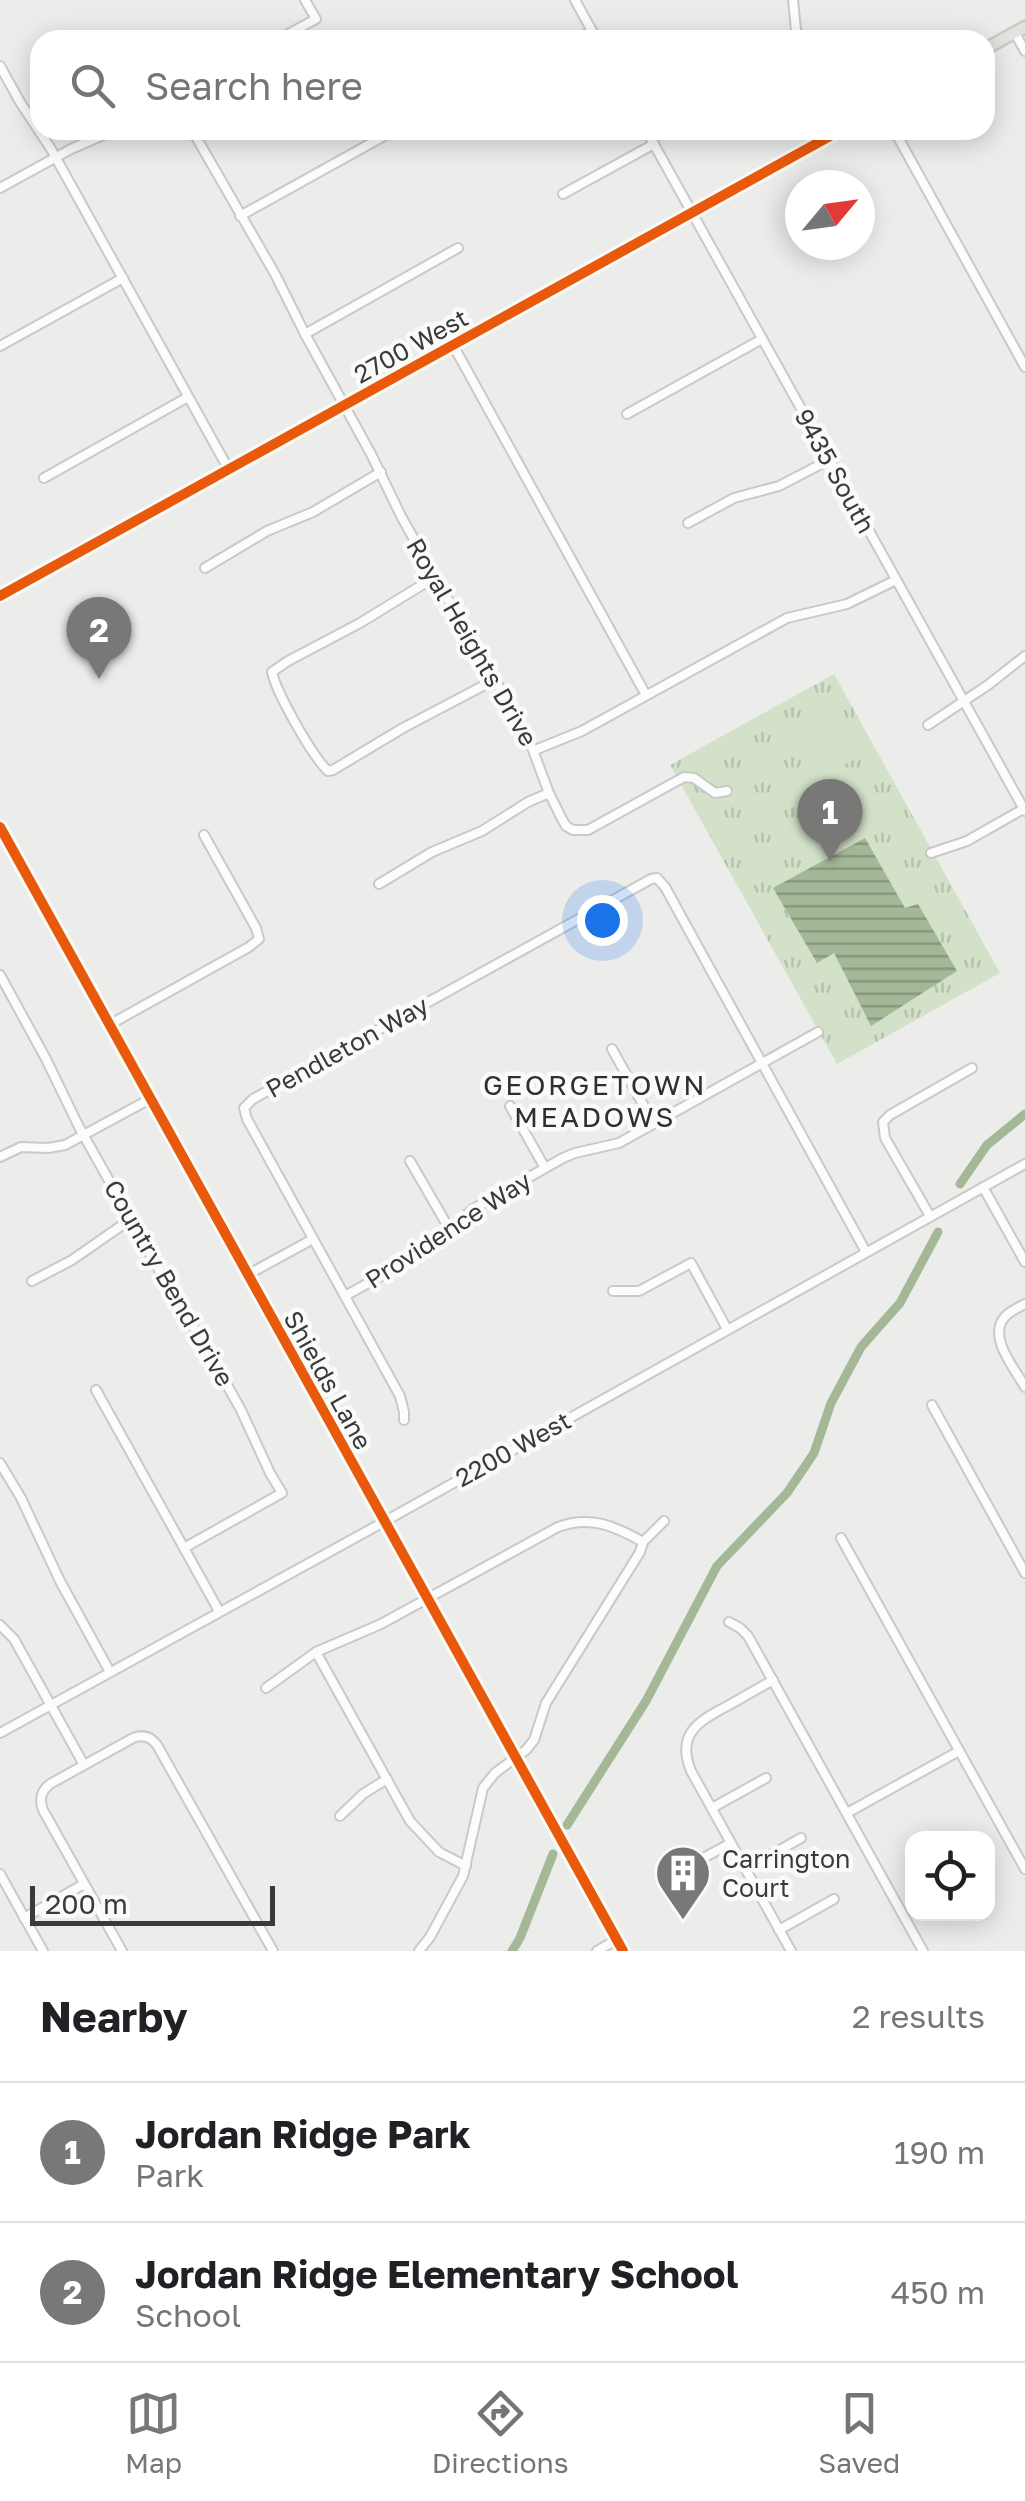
<!DOCTYPE html>
<html lang="en">
<head>
<meta charset="utf-8">
<style>
	:root { --surface:#fff; --page:#f2f2f2; --text:#202124; --muted:#757577; --line:#e0e0e0; --accent:#787977 }
	body { margin:0; font-family:"Golos Text",sans-serif; background:var(--page); color:var(--text) }
	.controls { position:absolute; right:30px; bottom:30px; display:grid; overflow:hidden; border-radius:20px; box-shadow:0 5px 25px #0003 }
	.controls button { width:90px; height:90px; display:grid; place-items:center; padding:0; border:0; border-bottom:2px solid var(--line); background:var(--surface); color:var(--text); font:50px sans-serif }
	.compass { position:absolute; left:785px; top:170px; width:90px; height:90px; border-radius:50%; background:var(--surface); box-shadow:0 5px 25px #0003; rotate:61deg }
	.scale { position:absolute; left:30px; bottom:25px; width:245px; box-sizing:border-box; padding-left:10px; border:5px solid #393a39; border-top:0; font-size:28px; line-height:35px; white-space:nowrap; color:#393a39; -webkit-text-stroke:8px #f9fbf8; paint-order:stroke }
	.you { position:absolute; left:602px; top:920px; width:35px; height:35px; margin:-25px; border:8px solid #fff; border-radius:50%; background:#1a73e8; box-shadow:0 0 0 15px #1a73e833 }
	.badge { display:grid; place-items:center; width:65px; height:65px; border-radius:50%; background:var(--accent); color:#fff; font-size:32px; font-weight:700 }
	.pin { position:absolute; translate:-50% -82px; filter:drop-shadow(0 2px 5px #0008) }
	.pin::after { content:''; position:absolute; top:52px; width:35px; height:30px; background:inherit; clip-path:polygon(0 0,100% 0,50% 100%) }
	.list { margin:0; padding:0; list-style:none }
	h2 { display:flex; justify-content:space-between; align-items:center; height:130px; margin:0; padding:0 40px; font-size:42px }
	h2 small { font-size:32px; font-weight:400; color:var(--muted) }
	.list li { display:grid; grid-template-columns:65px 1fr auto; gap:30px; align-items:center; box-sizing:border-box; height:140px; padding:0 40px; border-top:2px solid var(--line) }
	.list b { display:block; font-size:38px; white-space:nowrap }
	.list p { margin:0; font-size:32px; white-space:nowrap; color:var(--muted) }
	.list em { font-size:32px; font-style:normal; color:var(--muted) }
	.icon { flex:none; width:55px; height:55px; fill:none; stroke:currentColor; stroke-width:2; stroke-linecap:round; stroke-linejoin:round }
	.map { position:relative; flex:none; width:1025px; height:1951px; overflow:hidden }
	.search { position:absolute; background:var(--surface); box-shadow:0 5px 25px #0003; left:30px; right:30px; top:30px; height:110px; display:flex; align-items:center; gap:25px; box-sizing:border-box; padding:0 35px; border-radius:30px; color:var(--muted); font-size:38px }
	.sheet { height:410px; background:var(--surface) }
	nav { display:flex; justify-content:space-around; align-items:center; box-sizing:border-box; height:140px; border-top:2px solid var(--line); background:var(--surface); font-size:28px; color:var(--muted) }
	nav a { display:grid; justify-items:center; gap:5px }
	nav .on { color:var(--accent) }
	.map>svg:first-child { display:block }
	.park { fill:url(#park-tufts) }
	.garden { fill:#d2e1c8 }
	.water { fill:url(#water-rules) }
	.lines { fill:none; stroke-linecap:round; stroke-linejoin:round }
	.canal { stroke:#a4b897; stroke-width:9 }
	.minor-casing { stroke:#c8c9c8; stroke-width:12 }
	.major-casing { stroke:#c9cac9; stroke-width:15 }
	.minor { stroke:#fcfcfc; stroke-width:8 }
	.major { stroke:#e0e3de; stroke-width:10 }
	.cycleway-casing { stroke:#f9fbf8; stroke-width:16 }
	.cycleway { stroke:#e8590c; stroke-width:10 }
	.labels { text-anchor:middle; stroke-width:9; stroke-linejoin:round; paint-order:stroke }
	.street-label { font-size:25px; fill:#393a39; stroke:#f9fbf8 }
	.poi-label { font-size:25px; fill:#393a39; stroke:#f9fbf8; text-anchor:start }
	.neighbourhood-label { font-size:28px; letter-spacing:2.5px; fill:#2e302d; stroke:#f9fbf8 }
</style>
</head>
<body>
<div class="map">
<svg width="1025" height="1951" viewBox="0 0 1025 1951">
	<defs>
		<pattern id="park-tufts" width="24" height="20" patternUnits="userSpaceOnUse" patternTransform="scale(2.5)"><rect width="24" height="20" fill="#d2e1c8"/><path d="M3 7l-1-3M5 7V3M7 7l1-3M15 17l-1-3M17 17v-4M19 17l1-3" fill="none" stroke="#b5c2ad"/></pattern>
		<pattern id="water-rules" width="6" height="5" patternUnits="userSpaceOnUse" patternTransform="scale(2.5)"><rect width="6" height="5" fill="#a4b897"/><path d="M0 2.5h6" fill="none" stroke="#87977c"/></pattern>
	</defs>
	<rect width="100%" height="100%" fill="#ecedeb"/>
	<path class="park" d="M834,674l166,299 -163,91 -167,-299z"/>
	<path class="garden" d="M839,717l20,40 -40,20 -20,-41z"/>
	<path class="water" d="M865,838l40,70 13,-4 39,67 -86,55 -37,-73 -17,10 -44,-75z"/>
	<g class="lines">
		<g class="canal">
			<path d="M960,1184l27,-39 38,-31"/>
			<path d="M567,1825l79,-124 71,-135 70,-73 27,-40 17,-50 30,-56 39,-44 38,-71"/>
			<path d="M512,1951l8,-13 33,-84"/>
		</g>
		<g class="minor-casing">
			<g id="minor">
				<path d="M575,0l22,40"/>
				<path d="M793,0l3,30 5,10"/>
				<path d="M1015,33l10,18"/>
				<path d="M277,40l39,-21 -11,-19"/>
				<path d="M575,40l17,-9"/>
				<path d="M0,66l20,36 31,47 178,321"/>
				<path d="M192,130l83,144 30,60 66,120 30,62 34,61 93,160 21,56 13,26 4,7 7,4h15l96,-53 10,1 21,15 12,-2"/>
				<path d="M646,130l379,681"/>
				<path d="M894,130l131,237"/>
				<path d="M0,188l71,-39 44,-19"/>
				<path d="M563,194l91,-50"/>
				<path d="M240,216l153,-85"/>
				<path d="M305,334l153,-86"/>
				<path d="M453,345l193,350"/>
				<path d="M0,346l123,-68"/>
				<path d="M627,414l135,-75"/>
				<path d="M44,478l144,-81"/>
				<path d="M688,523l46,-25 45,-12 50,-26"/>
				<path d="M205,568l62,-37 46,-19 68,-40"/>
				<path d="M435,577l-75,46 -72,38 -16,11c4,20 40,84 56,99l5,-1 70,-42 93,-49"/>
				<path d="M928,725l60,-40 37,-29"/>
				<path d="M535,750l47,-19 205,-113 60,-14 49,-24"/>
				<path d="M931,853l36,-12 58,-33"/>
				<path d="M379,884l53,-32 50,-21 46,-29 21,-9"/>
				<path d="M0,975l46,84 33,68 94,168 31,49 37,66 29,63 12,20 -98,55"/>
				<path d="M109,1025l140,-78 10,-8 -3,-11 -52,-93"/>
				<path d="M612,1049l42,75"/>
				<path d="M510,1106l35,62"/>
				<path d="M0,1157l21,-10 27,1 17,-3 85,-46"/>
				<path d="M410,1161l40,69"/>
				<path d="M983,1187l42,75"/>
				<path d="M930,1216l-45,-78 -2,-16 7,-7 82,-47"/>
				<path d="M247,1275l66,-36"/>
				<path d="M32,1281l40,-21 59,-41"/>
				<path d="M613,1291h26l52,-28 36,66"/>
				<path d="M345,1296l77,-43 51,-44 90,-51 12,-5 44,-10 199,-111"/>
				<path d="M1025,1304c-7,4 -16,7 -21,14 -16,20 11,51 21,69"/>
				<path d="M96,1390l123,221"/>
				<path d="M932,1405l93,168"/>
				<path d="M404,1420v-8l-4,-16 -153,-277 -3,-11 9,-9 398,-220 6,-1 8,9 201,365"/>
				<path d="M0,1463l21,35 39,83 50,91"/>
				<path d="M841,1538l184,331"/>
				<path d="M729,1622l11,6 8,8 175,315"/>
				<path d="M0,1625l14,14 70,126"/>
				<path d="M316,1652l94,169 29,31 27,14"/>
				<path d="M773,1680c-14,8 -28,16 -42,24 -30,16 -56,28 -40,67l100,180"/>
				<path d="M266,1688l50,-36 65,-28 177,-97c32,-12 57,-1 85,15"/>
				<path d="M0,1733l371,-204 654,-365"/>
				<path d="M712,1808l54,-30"/>
				<path d="M847,1813l112,-62"/>
				<path d="M340,1816l23,-22 24,-15"/>
				<path d="M694,1863l37,-20"/>
				<path d="M746,1869l55,-31"/>
				<path d="M0,1874l43,77"/>
				<path d="M24,1918l60,-34"/>
				<path d="M779,1930l55,-31"/>
				<path d="M122,1951l-79,-141c-4,-11 -2,-19 7,-26l83,-46c10,-4 18,-1 24,7l116,206"/>
				<path d="M419,1951l11,-14 33,-61 20,-88 12,-15 31,-23 8,-10 12,-37 94,-151 3,-10 21,-21"/>
				<path d="M597,1951l19,-11"/>
			</g>
		</g>
		<g class="major-casing">
			<g id="major">
				<path d="M985,49l40,-22"/>
				<path d="M0,596l841,-466"/>
				<path d="M0,827l623,1124"/>
			</g>
		</g>
		<use href="#minor" class="minor"/>
		<use href="#major" class="major"/>
		<g class="cycleway-casing">
			<g id="cycleway">
				<path d="M0,596l841,-466"/>
				<path d="M0,827l623,1124"/>
			</g>
		</g>
		<use href="#cycleway" class="cycleway"/>
	</g>
	<defs>
		<g id="building-pin" transform="scale(2.875)"><path d="M0 17L-7.5 6A9.5 9.5 0 1 1 7.5 6Z" fill="#787977" stroke="#f9fbf8"/><path d="M-4-6H4V6H1V3H-1V6H-4ZM-2.5-4.3h1.7v1.8h-1.7ZM.8-4.3h1.7v1.8H.8ZM-2.5-1h1.7V.8h-1.7ZM.8-1h1.7V.8H.8Z" fill="#fff"/></g>
	</defs>
	<g fill-rule="evenodd">
		<use href="#building-pin" x="683" y="1873"/>
	</g>
	<g class="labels">
		<g class="street-label">
			<text transform="translate(411 346) rotate(-29)" y="9">2700 West</text>
			<text transform="translate(835 471) rotate(61)" y="9">9435 South</text>
			<text transform="translate(472 642) rotate(60)" y="9">Royal Heights Drive</text>
			<text transform="translate(347 1047) rotate(-29)" y="9">Pendleton Way</text>
			<text transform="translate(448 1230) rotate(-33)" y="9">Providence Way</text>
			<text transform="translate(169 1283) rotate(60)" y="9">Country Bend Drive</text>
			<text transform="translate(328 1380) rotate(61)" y="9">Shields Lane</text>
			<text transform="translate(513 1449) rotate(-29)" y="9">2200 West</text>
		</g>
		<g class="poi-label">
			<text x="722" y="1868">Carrington<tspan x="722" dy="29">Court</tspan></text>
		</g>
		<g class="neighbourhood-label">
			<text x="595" y="1095">GEORGETOWN<tspan x="595" dy="32">MEADOWS</tspan></text>
		</g>
	</g>
</svg>
<div class="controls">
<button><svg class="icon" aria-label="locate" viewBox="0 0 24 24"><circle cx="12" cy="12" r="6"/><path d="M12 2v4M12 18v4M2 12h4M18 12h4"/></svg></button>
</div>
<svg class="compass" viewBox="-18 -18 36 36"><path d="M0-13l5 13h-10z" fill="#e53935"/><path d="M0 13l5-13h-10z" fill="#757577"/></svg>
<div class="scale">200 m</div>
<div class="you"></div>
<div class="pin badge" style="left:830px;top:861px">1</div>
<div class="pin badge" style="left:99px;top:679px">2</div>
<div class="search"><svg class="icon" aria-label="search" viewBox="0 0 24 24"><circle cx="10" cy="10" r="6"/><path d="M15 15l6 6"/></svg>Search here</div>
</div>
<section class="sheet">
<h2>Nearby<small>2 results</small></h2>
<ul class="list">
<li><span class="badge">1</span><div><b>Jordan Ridge Park</b><p>Park</p></div><em>190 m</em></li>
<li><span class="badge">2</span><div><b>Jordan Ridge Elementary School</b><p>School</p></div><em>450 m</em></li>
</ul>
</section>
<nav>
<a class="on"><svg class="icon" aria-label="map" viewBox="0 0 24 24"><path d="M3 6l6-2 6 2 6-2v14l-6 2-6-2-6 2zM9 4v14M15 6v14"/></svg>Map</a>
<a><svg class="icon" aria-label="directions" viewBox="0 0 24 24"><path d="M12 3l9 9-9 9-9-9zM9 14v-3h6M13 9l2 2-2 2"/></svg>Directions</a>
<a><svg class="icon" aria-label="saved" viewBox="0 0 24 24"><path d="M7 4h10v16l-5-4-5 4z"/></svg>Saved</a>
</nav>
</body>
</html>
